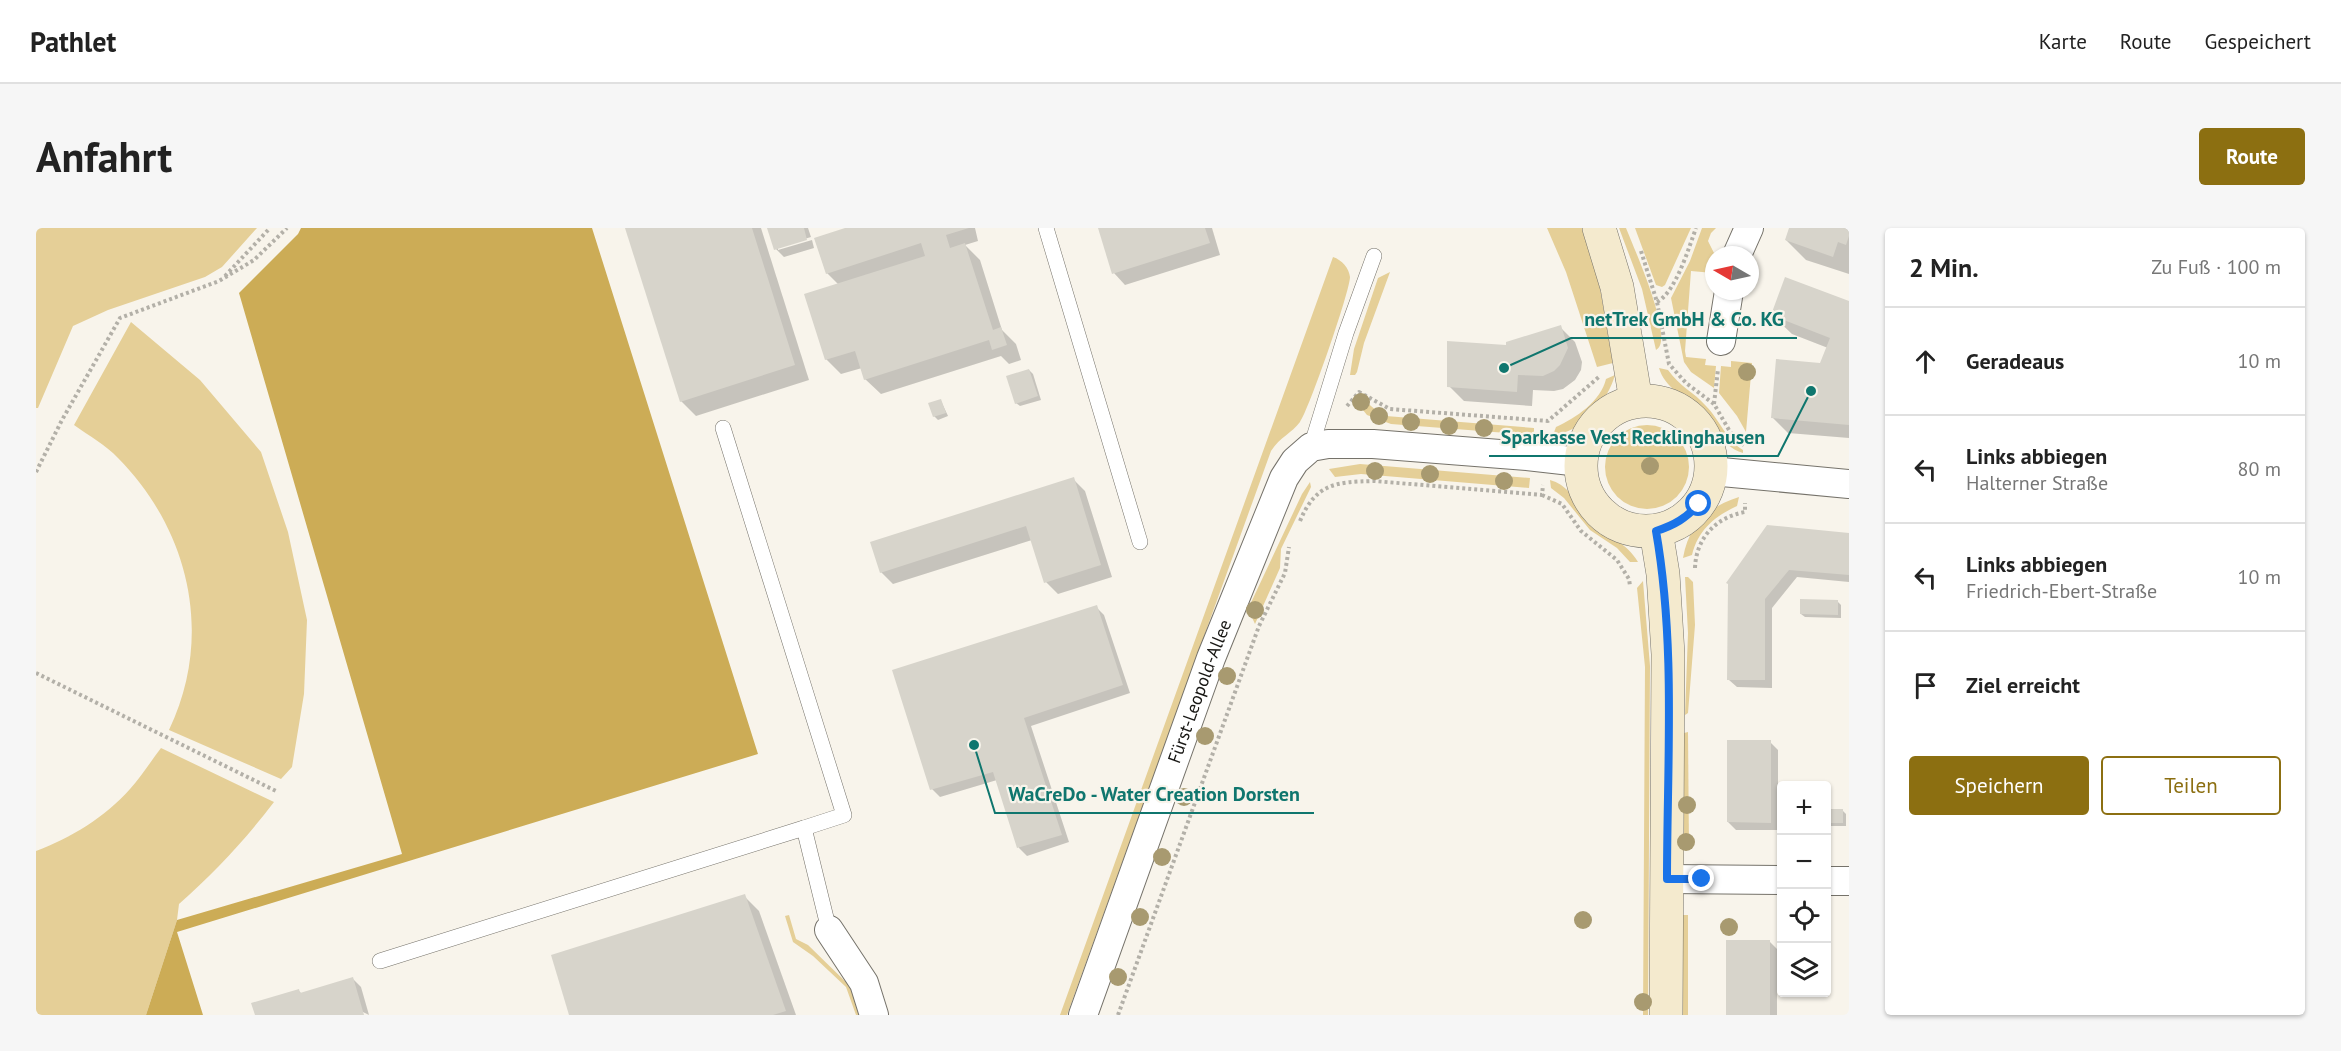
<!DOCTYPE html>
<html lang="de">
<head>
<meta charset="utf-8">
<style>
	:root { --surface:#fff; --page:#f6f6f6; --text:#222; --muted:#767676; --line:#e0e0e0; --accent:#8c6f11 }
	body { margin:0; font-family:"PT Sans",sans-serif; background:var(--page); color:var(--text) }
	.controls { position:absolute; right:18px; bottom:18px; display:grid; overflow:hidden; border-radius:6px; box-shadow:0 2px 4px #0004 }
	.controls button { width:54px; height:54px; display:grid; place-items:center; padding:0; border:0; border-bottom:2px solid var(--line); background:var(--surface); color:var(--text); font:30px sans-serif }
	.compass { position:absolute; left:1669px; top:18px; width:54px; height:54px; border-radius:50%; background:var(--surface); box-shadow:0 2px 4px #0004; rotate:279deg }
	.stop { position:absolute; width:18px; height:18px; margin:-14px; border:4px solid #1a73e8; border-radius:50%; background:#fff }
	.stop.end { background:#1a73e8; border-color:#fff; box-shadow:0 2px 6px #0008 }
	.list { margin:0; padding:0; list-style:none }
	h2 { display:flex; justify-content:space-between; align-items:center; height:78px; margin:0; padding:0 24px; font-size:26px }
	h2 small { font-size:20px; font-weight:400; color:var(--muted) }
	.list li { display:grid; grid-template-columns:39px 1fr auto; gap:18px; align-items:center; box-sizing:border-box; height:108px; padding:0 24px; border-top:2px solid var(--line) }
	.list b { display:block; font-size:22px; white-space:nowrap }
	.list p { margin:0; font-size:20px; white-space:nowrap; color:var(--muted) }
	.list em { font-size:20px; font-style:normal; color:var(--muted) }
	.actions { display:flex; gap:12px; padding:18px 24px }
	.actions a { flex:1; padding:14px 0; border:2px solid var(--accent); border-radius:6px; text-align:center; font-size:21px; color:var(--accent) }
	.actions .main { background:var(--accent); color:#fff }
	.icon { flex:none; width:33px; height:33px; fill:none; stroke:currentColor; stroke-width:2; stroke-linecap:round; stroke-linejoin:round }
	.map { position:relative; flex:none; width:1813px; height:787px; overflow:hidden; border-radius:6px }
	header { display:flex; align-items:center; gap:36px; box-sizing:border-box; height:84px; padding:0 30px; background:var(--surface); border-bottom:2px solid var(--line) }
	header strong { font-size:28px }
	nav { display:flex; gap:33px; margin-inline-start:auto; font-size:21px }
	.intro { display:flex; align-items:center; justify-content:space-between; box-sizing:border-box; height:144px; padding:0 36px }
	h1 { margin:0; font-size:42px }
	.button { padding:15px 27px; border-radius:6px; background:var(--accent); color:#fff; font-size:21px; font-weight:700 }
	main { display:flex; gap:36px; padding:0 36px }
	aside { flex:1; background:var(--surface); border-radius:6px; box-shadow:0 2px 4px #0004 }
	.map>svg:first-child { display:block }
	.green { fill:#e5cf97 }
	.forest { fill:#ccac56 }
	.shadow { fill:#0003 }
	.building { fill:#d7d4cb }
	.lines { fill:none; stroke-linecap:round; stroke-linejoin:round }
	.service-casing { stroke:#75726a; stroke-width:16 }
	.minor-casing { stroke:#75726a; stroke-width:30 }
	.secondary-casing { stroke:#75726a; stroke-width:34 }
	.path { stroke:#b3b0a8; stroke-width:4; stroke-dasharray:3 3; stroke-linecap:butt }
	.service { stroke:#fff; stroke-width:15 }
	.minor { stroke:#fff; stroke-width:28 }
	.secondary { stroke:#f4eace; stroke-width:33 }
	.tree { fill:#a89a70 }
	.route { stroke:#1a73e8; stroke-width:8 }
	.labels { text-anchor:middle; stroke-width:4.5; stroke-linejoin:round; paint-order:stroke }
	.street-label { font-size:18px; fill:#181714; stroke:#f8f4eb }
	.leader { fill:none; stroke:#0f766e; stroke-width:2 }
	.callout-dot { fill:#0f766e; stroke:#f8f4eb; stroke-width:2 }
	.callout-label { font-size:20px; text-anchor:middle; font-weight:bold; fill:#0f766e; stroke:#f8f4eb; stroke-width:4.5; stroke-linejoin:round; paint-order:stroke }
</style>
</head>
<body>
<header>
<strong>Pathlet</strong>
<nav><a>Karte</a><a>Route</a><a>Gespeichert</a></nav>
</header>
<div class="intro"><h1>Anfahrt</h1><a class="button">Route</a></div>
<main>
<div class="map">
<svg width="1813" height="787" viewBox="0 0 1813 787">
	<rect width="100%" height="100%" fill="#f8f4eb"/>
	<g class="green">
		<path d="M0,0h221l-35,39 -17,10 -97,33 -35,16 -35,82h-2z"/>
		<path d="M1511,0h35l17,54 14,81 -16,4 -31,-95z"/>
		<path d="M1583,0h7c7,18 50,113 30,122l-14,-61z"/>
		<path d="M1599,0h56l-26,57 -3,2 -6,-2z"/>
		<path d="M1666,0h14l-5,5 -3,8 7,14 -2,18 -22,-2 -6,80 1,6 20,2 -1,6 11,1 -2,22 -23,-16 -7,-10 -13,-64 19,-37z"/>
		<path d="M1297,29c9,3 16,11 17,20 0,14 -41,133 -50,145 -8,11 -20,15 -29,29l-204,564h-7z"/>
		<path d="M1354,44l-26,71 -7,29 -2,3h-5l4,-26 24,-71z"/>
		<path d="M95,94l69,58 61,72 27,80 19,88 -3,74 -12,73 -11,12 -112,-49c45,-94 21,-199 -51,-272 -12,-13 -29,-22 -44,-33z"/>
		<path d="M1695,133l21,2 -6,69 -9,-16 -18,-23 2,-27 10,1z"/>
		<path d="M1623,140l9,2c12,17 26,22 38,36 14,14 20,34 37,44v3c-23,-7 -30,-30 -46,-45 -14,-13 -32,-20 -38,-40z"/>
		<path d="M1579,147c-7,25 -33,58 -62,60l3,-8c20,-9 45,-26 50,-48z"/>
		<path d="M1322,168c7,3 16,15 28,20l148,12v7l-143,-11 -24,-9 -13,-16z"/>
		<circle cx="1611" cy="239" r="42"/>
		<path d="M1324,236l170,14 -1,10 -168,-14 -26,3 -6,-8z"/>
		<path d="M1514,252c22,6 28,28 43,42 15,15 34,21 45,40h-8l-13,-14 -27,-18 -26,-32 -13,-10z"/>
		<path d="M1274,254l1,5 -30,62 -1,19 -25,56 -7,-15 54,-115z"/>
		<path d="M1703,269l-2,9c-22,10 -39,24 -45,49l-9,3c6,-33 24,-51 56,-61z"/>
		<path d="M1649,349h3l5,5 2,43 -7,88 -3,2 3,-82z"/>
		<path d="M1607,353l7,85 -2,349h-5l2,-348 -8,-79z"/>
		<path d="M1652,504l1,116 -5,2v-117z"/>
		<path d="M125,520l113,54c-29,38 -60,71 -95,102l-2,16 -31,95h-110v-164c35,-13 69,-34 94,-62 11,-12 21,-28 31,-41z"/>
		<path d="M753,687l7,24 12,6 43,42 9,28h-4l-10,-28 -33,-31 -20,-14 -8,-26z"/>
		<rect x="1647" y="687" width="5" height="100"/>
	</g>
	<path class="forest" d="M265,0h291l166,526 -581,178 26,83h-57l31,-95 225,-66 -163,-561 59,-59z"/>
	<g class="shadow">
		<path d="M591,0h134l48,152 -113,36 -15,-15z"/>
		<path d="M733,0h39l3,9 -33,10v3l34,-10 2,8 -30,9 -8,-8z"/>
		<path d="M814,0h125l3,13 -13,4 15,15 22,70 14,14 5,16 -12,4 -8,-8 -120,38 -16,-15 -3,-11 -21,6 -15,-15 13,-74 -12,-12z"/>
		<path d="M1063,0h113l8,27 -95,30 -11,-12z"/>
		<path d="M1755,0h58v46l-43,-14 -20,-20z"/>
		<path d="M1813,75v135l-61,-5 -15,-15 48,-54 7,-16 -36,-14 -20,-19z"/>
		<path d="M1524,99l15,15 7,20 -1,8 -6,10 -12,9 -9,2 -21,-1 -1,16 -68,-5 -15,-15 58,-39z"/>
		<path d="M993,142l4,4 8,26 -21,6 -4,-3z"/>
		<path d="M905,173l7,15 -10,4 -4,-4z"/>
		<path d="M1037,251l12,12 27,86 -54,17 -12,-12 -14,-42 -139,44 -12,-12z"/>
		<path d="M1813,306v48l-52,-5 -25,31v80l-35,-1 -8,-7 1,-95z"/>
		<path d="M1801,373l4,4v13l-36,-1 -4,-3z"/>
		<path d="M1060,379l8,8 26,78 -99,33 38,116 -42,14 -8,-8 -22,-68 -57,17 -8,-8z"/>
		<path d="M1734,514l8,8v80h-42l-8,-8z"/>
		<path d="M1790,582h16l4,4v12h-20z"/>
		<path d="M708,668l15,15 37,104h-225z"/>
		<path d="M1733,713l8,8v66h-50z"/>
		<path d="M317,751l8,8 8,28 -6,-3v3h-107l42,-25 4,4z"/>
	</g>
	<g class="building">
		<path d="M589,0h127l43,137 -115,37z"/>
		<path d="M731,0h37l3,12 -33,10z"/>
		<path d="M809,0h124l-23,7 4,13 15,-5 28,87 8,-3 6,18 -15,5 -3,-10 -125,40 -9,-29 -30,9 -21,-66 121,-38 -4,-13 -95,31 -12,-36z"/>
		<path d="M1062,0h107l5,15 -98,31z"/>
		<path d="M1753,0h60v8l-3,9 -8,-3 -5,15 -48,-17z"/>
		<path d="M1749,49l64,24v124l-78,-7 5,-59 44,4 10,-25 -59,-23z"/>
		<path d="M1525,97l7,23 -8,17 -6,6 -11,5 -25,-1 -1,17 -70,-5v-46l59,4v-3z"/>
		<path d="M993,141l9,27 -23,8 -9,-28z"/>
		<path d="M905,171l5,14 -13,4 -5,-14z"/>
		<path d="M1038,249l27,88 -57,18 -18,-57 -146,47 -10,-31z"/>
		<path d="M1731,297l82,8v42l-60,-5 -24,29v81h-38l1,-96 -2,-1z"/>
		<path d="M1764,371l38,1v15l-38,-1z"/>
		<path d="M1061,377l26,80 -99,33 38,117 -45,13 -24,-76 -63,18 -38,-120z"/>
		<path d="M1691,512h44v83l-44,-1z"/>
		<rect x="1790" y="581" width="17" height="14"/>
		<path d="M709,666l41,117 -13,4h-204l-18,-60z"/>
		<rect x="1690" y="712" width="44" height="75"/>
		<path d="M317,749l11,38h-109l-4,-12 48,-14 1,4z"/>
	</g>
	<g class="lines">
		<g class="service-casing">
			<g id="service">
				<path d="M1010,0l94,314"/>
				<path d="M687,200l121,387 -40,13"/>
				<path d="M1275,219l35,-114 28,-77"/>
				<path d="M344,733l424,-133 25,102"/>
			</g>
		</g>
		<g class="minor-casing">
			<g id="minor">
				<path d="M1701,27l12,-27"/>
				<path d="M1685,113l8,-50"/>
				<path d="M1675,243l138,13"/>
				<path d="M1631,651l115,1"/>
				<path d="M1790,653h23"/>
				<path d="M793,702l35,53 10,32"/>
				<path id="s1" d="M1047,787l128,-357 73,-180 11,-17 16,-14 17,-3h45l154,12 53,6"/>
			</g>
		</g>
		<g class="secondary-casing">
			<g id="secondary">
				<path d="M1563,0l18,59 19,114"/>
				<circle cx="1610" cy="238" r="65"/>
				<path d="M1620,303l7,43 5,80 -2,361"/>
			</g>
		</g>
		<g class="path">
			<path d="M1605,23l16,51 12,62 17,19 28,21 15,26 6,9 9,6"/>
			<path d="M189,48l45,-48"/>
			<path d="M1621,74c19,-10 32,-55 39,-74"/>
			<path d="M1678,176l4,-35"/>
			<path d="M1311,178l12,-14 31,17 158,12 52,-45"/>
			<path d="M0,244l26,-52 58,-102 99,-37 35,-21 33,-32"/>
			<path d="M1506,267l20,9 19,27 36,29 12,19 1,7"/>
			<path d="M1264,293c16,-38 36,-39 74,-40l168,14 1,-10"/>
			<path d="M1659,340c1,-30 21,-51 50,-56v-9"/>
			<path d="M0,445l242,119"/>
			<path d="M1082,787l141,-389 26,-53 4,-26"/>
		</g>
		<use href="#service" class="service"/>
		<use href="#minor" class="minor"/>
		<use href="#secondary" class="secondary"/>
	</g>
	<g class="tree">
		<circle cx="1711" cy="144" r="9"/>
		<circle cx="1325" cy="174" r="9"/>
		<circle cx="1343" cy="188" r="9"/>
		<circle cx="1375" cy="194" r="9"/>
		<circle cx="1413" cy="198" r="9"/>
		<circle cx="1448" cy="200" r="9"/>
		<circle cx="1614" cy="238" r="9"/>
		<circle cx="1339" cy="243" r="9"/>
		<circle cx="1394" cy="246" r="9"/>
		<circle cx="1468" cy="253" r="9"/>
		<circle cx="1219" cy="382" r="9"/>
		<circle cx="1191" cy="448" r="9"/>
		<circle cx="1169" cy="508" r="9"/>
		<circle cx="1148" cy="569" r="9"/>
		<circle cx="1651" cy="577" r="9"/>
		<circle cx="1650" cy="614" r="9"/>
		<circle cx="1126" cy="629" r="9"/>
		<circle cx="1104" cy="689" r="9"/>
		<circle cx="1547" cy="692" r="9"/>
		<circle cx="1693" cy="699" r="9"/>
		<circle cx="1082" cy="749" r="9"/>
		<circle cx="1607" cy="774" r="9"/>
	</g>
	<g class="lines">
		<path class="route" d="M1663,276c-13,14 -24,21 -43,27 20,114 11,233 11,348h35"/>
	</g>
	<g class="labels">
		<g class="street-label">
			<text dy="6" stroke="none"><textPath href="#s1" startOffset="344">Fürst-Leopold-Allee</textPath></text>
		</g>
	</g>
	<path class="leader" d="M1468 140L1535 110H1761M1775 163L1742 228H1453M938 517L959 585H1278"/>
	<g class="callout-dot">
		<circle cx="1468" cy="140" r="6"/>
		<circle cx="1775" cy="163" r="6"/>
		<circle cx="938" cy="517" r="6"/>
	</g>
	<g class="callout-label">
		<text x="1648" y="98">netTrek GmbH &amp; Co. KG</text>
		<text x="1597" y="216">Sparkasse Vest Recklinghausen</text>
		<text x="1118" y="573">WaCreDo - Water Creation Dorsten</text>
	</g>
</svg>
<div class="controls">
<button>+</button>
<button>−</button>
<button><svg class="icon" aria-label="locate" viewBox="0 0 24 24"><circle cx="12" cy="12" r="6"/><path d="M12 2v4M12 18v4M2 12h4M18 12h4"/></svg></button>
<button><svg class="icon" aria-label="layers" viewBox="0 0 24 24"><path d="M12 4l9 5-9 5-9-5zM3 14l9 5 9-5"/></svg></button>
</div>
<svg class="compass" viewBox="-18 -18 36 36"><path d="M0-13l5 13h-10z" fill="#e53935"/><path d="M0 13l5-13h-10z" fill="#767676"/></svg>
<div class="stop" style="left:1663px;top:276px"></div>
<div class="stop end" style="left:1666px;top:651px"></div>
</div>
<aside>
<h2>2 Min.<small>Zu Fuß · 100 m</small></h2>
<ul class="list">
<li><svg class="icon" aria-label="ahead" viewBox="0 0 24 24"><path d="M12 20V5M6 11l6-6 6 6"/></svg><div><b>Geradeaus</b></div><em>10 m</em></li>
<li><svg class="icon" aria-label="left" viewBox="0 0 24 24"><path d="M17 20v-9H6M10 6l-5 5 5 5"/></svg><div><b>Links abbiegen</b><p>Halterner Straße</p></div><em>80 m</em></li>
<li><svg class="icon" aria-label="left" viewBox="0 0 24 24"><path d="M17 20v-9H6M10 6l-5 5 5 5"/></svg><div><b>Links abbiegen</b><p>Friedrich-Ebert-Straße</p></div><em>10 m</em></li>
<li><svg class="icon" aria-label="arrive" viewBox="0 0 24 24"><path d="M6 21V4h12l-3 4 3 4H6"/></svg><div><b>Ziel erreicht</b></div></li>
</ul>
<div class="actions"><a class="main">Speichern</a><a>Teilen</a></div>
</aside>
</main>
</body>
</html>
